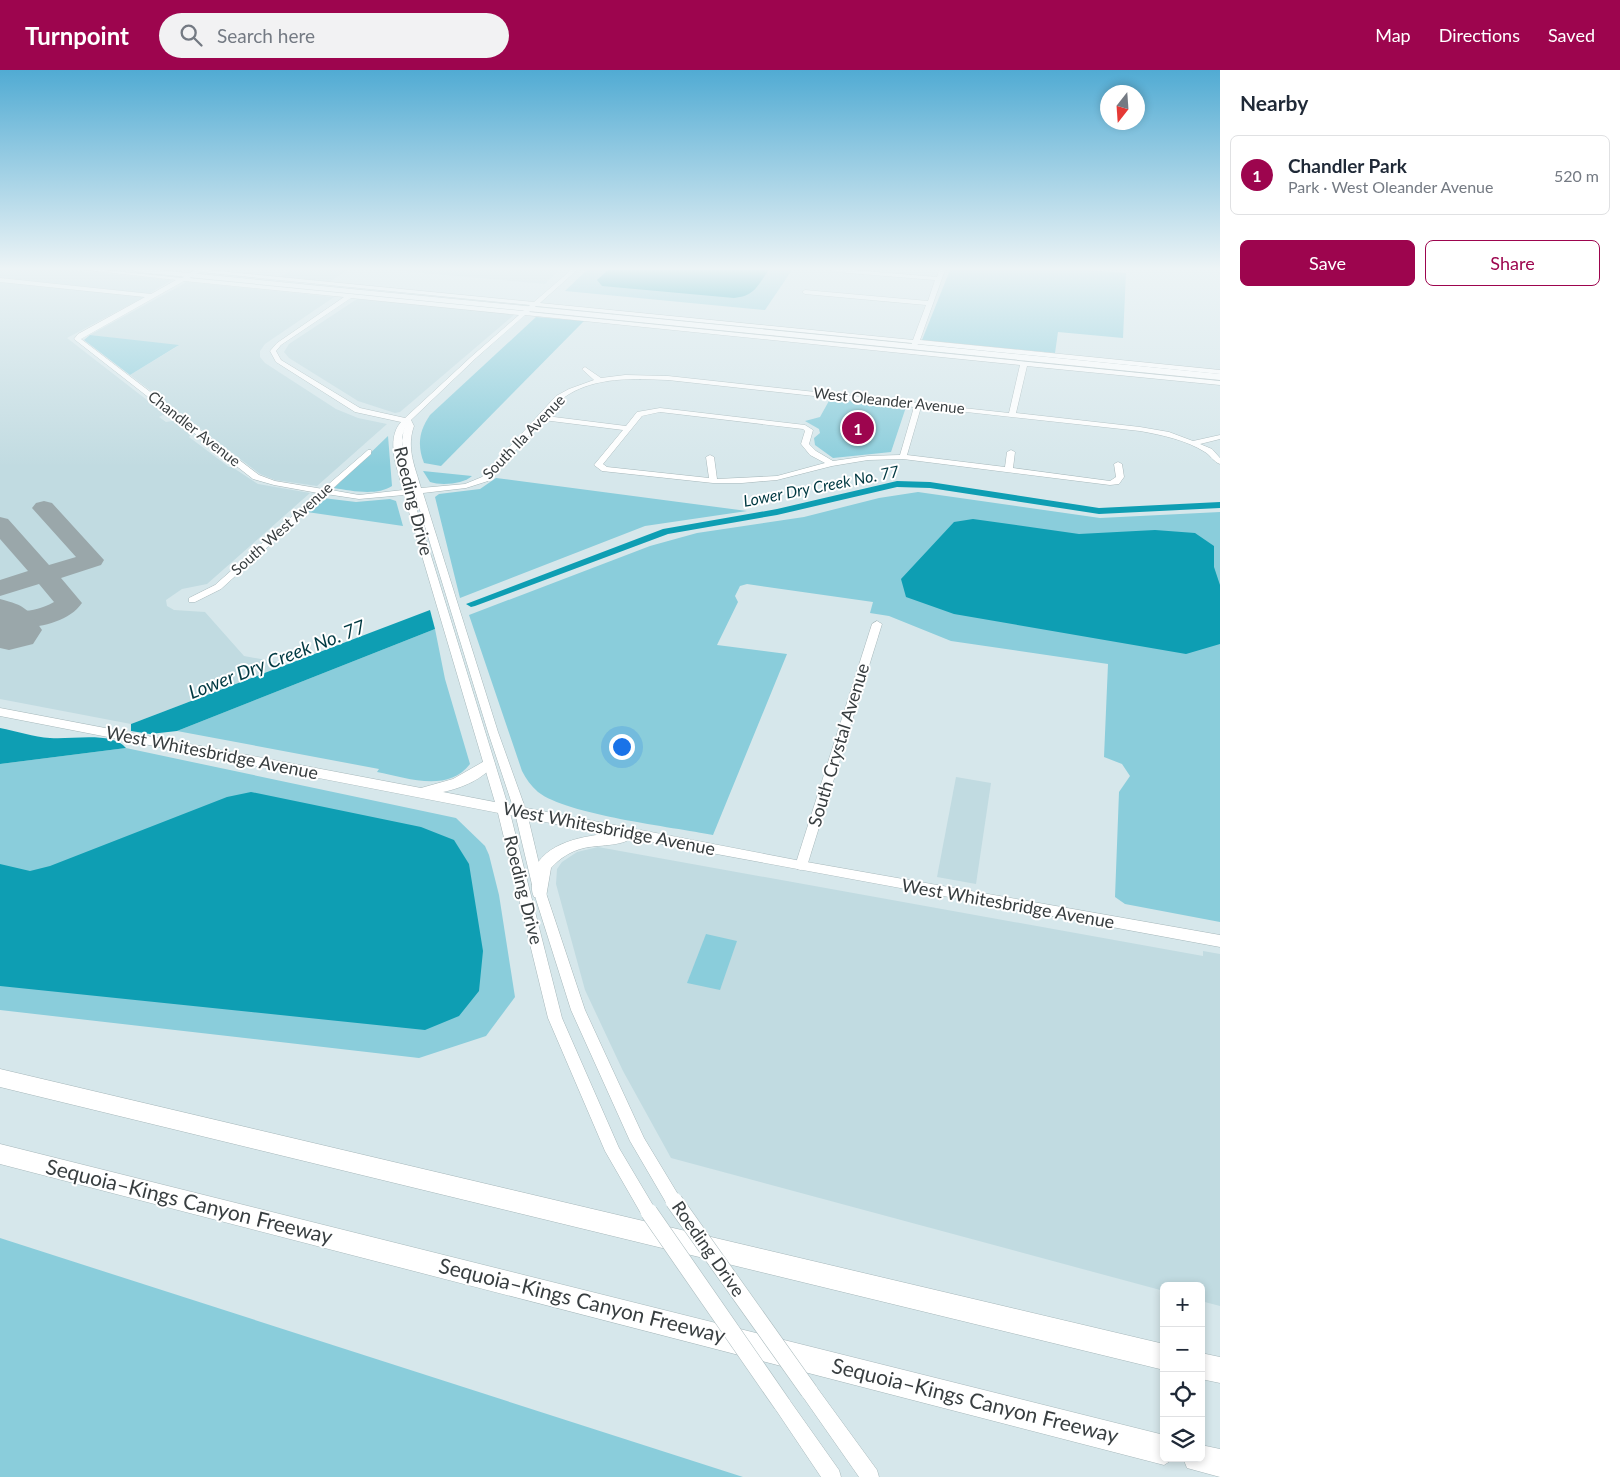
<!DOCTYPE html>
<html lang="en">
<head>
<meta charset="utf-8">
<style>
	:root { --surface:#fff; --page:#f2f2f3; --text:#1f2937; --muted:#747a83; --line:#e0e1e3; --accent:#9d054e }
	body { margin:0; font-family:Lato,sans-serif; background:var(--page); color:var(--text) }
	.controls { position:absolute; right:15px; bottom:15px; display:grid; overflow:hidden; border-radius:8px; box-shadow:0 2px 8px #0003 }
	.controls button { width:45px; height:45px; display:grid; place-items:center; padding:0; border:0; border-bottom:1px solid var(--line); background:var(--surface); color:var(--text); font:25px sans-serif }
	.compass { position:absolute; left:1100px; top:15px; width:45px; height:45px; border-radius:50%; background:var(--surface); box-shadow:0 2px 8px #0003; rotate:197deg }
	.you { position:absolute; left:621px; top:676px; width:18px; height:18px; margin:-12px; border:4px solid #fff; border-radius:50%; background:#1a73e8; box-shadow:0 0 0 8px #1a73e833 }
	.badge { display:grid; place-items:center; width:32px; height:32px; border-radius:50%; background:var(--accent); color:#fff; font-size:16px; font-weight:700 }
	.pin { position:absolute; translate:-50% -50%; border:2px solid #fff; box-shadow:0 1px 5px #0006 }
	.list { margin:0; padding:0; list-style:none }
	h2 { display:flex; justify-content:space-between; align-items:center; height:65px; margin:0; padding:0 20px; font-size:21px }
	h2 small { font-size:16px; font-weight:400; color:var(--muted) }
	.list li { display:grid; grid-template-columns:32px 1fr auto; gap:15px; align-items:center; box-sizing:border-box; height:80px; margin:0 10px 10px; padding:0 10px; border:1px solid var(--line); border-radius:8px }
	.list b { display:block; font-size:19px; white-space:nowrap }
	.list p { margin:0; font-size:16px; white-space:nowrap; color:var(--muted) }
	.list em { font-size:16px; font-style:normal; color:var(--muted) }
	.actions { display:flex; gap:10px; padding:15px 20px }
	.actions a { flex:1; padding:11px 0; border:1px solid var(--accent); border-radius:8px; text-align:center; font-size:18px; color:var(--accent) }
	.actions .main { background:var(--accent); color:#fff }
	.icon { flex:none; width:28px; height:28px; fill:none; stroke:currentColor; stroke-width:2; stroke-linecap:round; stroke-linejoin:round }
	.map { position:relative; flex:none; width:1220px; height:1407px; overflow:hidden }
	header { display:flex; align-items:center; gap:30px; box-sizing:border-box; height:70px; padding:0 25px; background:var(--accent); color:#fff }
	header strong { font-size:24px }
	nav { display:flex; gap:28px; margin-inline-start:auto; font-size:18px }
	.search { width:350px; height:45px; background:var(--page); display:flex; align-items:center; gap:12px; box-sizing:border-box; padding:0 18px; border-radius:28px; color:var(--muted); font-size:19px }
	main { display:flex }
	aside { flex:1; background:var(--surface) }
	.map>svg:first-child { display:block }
	.built { fill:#c1dbe1 }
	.green { fill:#8acddb }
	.water { fill:#0e9eb3 }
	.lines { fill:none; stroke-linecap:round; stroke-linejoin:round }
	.canal { fill:#0e9eb3; fill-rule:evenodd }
	.taxiway { fill:#9aa7aa; fill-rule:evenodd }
	.runway { fill:#9aa7aa; fill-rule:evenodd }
	.minor-casing { stroke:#a7b8bb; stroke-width:1 }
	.major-casing { stroke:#a7b8bb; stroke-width:1 }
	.highway-casing { stroke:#a7b8bb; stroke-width:1 }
	.minor { fill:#fff; fill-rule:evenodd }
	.major { fill:#fff; fill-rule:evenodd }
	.highway { fill:#fff; fill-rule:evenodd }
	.minor-bridge-casing { stroke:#a7b8bb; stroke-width:18; stroke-linecap:butt }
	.minor-bridge { stroke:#fff; stroke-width:17 }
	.labels { text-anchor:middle; stroke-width:4; stroke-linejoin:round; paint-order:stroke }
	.far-street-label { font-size:15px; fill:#383e40; stroke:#fff }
	.far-water-label { font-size:16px; font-style:italic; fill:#003942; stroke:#fff }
	.street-label { font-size:18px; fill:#383e40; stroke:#fff }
	.water-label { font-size:19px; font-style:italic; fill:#003942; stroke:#fff }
	.near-street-label { font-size:21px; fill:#383e40; stroke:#fff }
</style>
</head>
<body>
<header>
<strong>Turnpoint</strong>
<div class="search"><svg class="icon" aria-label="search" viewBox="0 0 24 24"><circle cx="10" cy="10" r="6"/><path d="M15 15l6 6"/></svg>Search here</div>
<nav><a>Map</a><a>Directions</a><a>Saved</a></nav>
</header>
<main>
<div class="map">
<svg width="1220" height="1407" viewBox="0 0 1220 1407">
	<rect width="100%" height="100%" fill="#d6e7eb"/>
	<g class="built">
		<path d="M0,200h67l105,10 -22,13h-5l-5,3 4,1 -77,41 98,76 -6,3 7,5 7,-1 18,14 -2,2 40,30h3l26,17 52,9 -103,91 -25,5 -16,11 1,6 7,4 31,2 39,44 44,8 -157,60 -131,-25z"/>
		<path d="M292,200h56l-19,12 -49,-5z"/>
		<path d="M390,200h169l-14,14z"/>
		<path d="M187,212l147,15 -69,47 -5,7v6l5,6 71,46 22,9 29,6 -70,62 -42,-6 -15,-6 -130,-99 48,-29 -88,-11z"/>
		<path d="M357,229l158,15 -115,98 -5,1 -37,-12 -69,-43 -5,-6 5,-8z"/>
		<path d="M956,707l35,6 -15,101 -39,-7z"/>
		<path d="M598,777l605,109v-5l17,3v352l-19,-5v-15h-37v5l-493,-133 -48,-87 -38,-81 -29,-106 1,-15 5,-7 15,-10z"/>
	</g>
	<g class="green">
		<path d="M587,200h205l-27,40 -200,-19z"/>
		<path d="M950,200h139l37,3 -3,65 -65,-6 -3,21 -133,-13z"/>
		<path d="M536,247l48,4 -143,145 -17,-3c-7,-18 -5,-32 6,-48z"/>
		<path d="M90,265l89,10 -49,30 -46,-35z"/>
		<path d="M830,329l76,8 -15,45 -58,6 -18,-13 -1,-7 6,-5 -1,-4 -14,-8 15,-4z"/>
		<path d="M388,366l4,50c-15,10 -40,5 -58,2z"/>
		<path d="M423,401l49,5c-8,8 -31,10 -42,6z"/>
		<path d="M496,408l251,33 -102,15 -185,72 -25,-101 4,-3 41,-5z"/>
		<path d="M918,422l182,26 120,-6v410l-95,-18 -10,-7 4,-105 11,-16 -8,-12 -18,-7 4,-93 -157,-23 -62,-25 -19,-3 3,-11 -126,-18 -7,2 -5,10 3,6 -21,43 70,9 -74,181c-40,-8 -146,-20 -175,-43 -7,-6 -12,-13 -16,-21l-53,-156 181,-69 47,-13 107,-16 75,-19z"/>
		<path d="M323,428l33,4 34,-3 6,2 7,25 -96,-14z"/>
		<path d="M435,559l10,50 25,85c-22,29 -63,14 -93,8l2,-3 -202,-38z"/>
		<path d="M126,678l330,70 29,28 4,9 10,40 16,102 -29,39 -67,22 -419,-48v-246z"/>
		<path d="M706,864l31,7 -17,49 -33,-7z"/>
		<path d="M0,1168l743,239h-743z"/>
	</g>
	<g class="water">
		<path d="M608,200h161c-12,16 -14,26 -35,28l-132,-12 -5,-6z"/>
		<path d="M973,449l106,15 76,-4 40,3 19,13v21l6,18v59l-34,10 -232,-40 -48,-17 -5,-18 53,-57z"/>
		<path d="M430,540l5,19 -258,102 -27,3 -19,-3v-7z"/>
		<path d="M0,658c16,3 34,9 50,10 21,2 62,-7 76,10l-126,16z"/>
		<path d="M251,722l170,35 33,13 15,24 14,87 -4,40 -20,25 -34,14 -425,-44v-122l30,7 20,-5 177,-69z"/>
	</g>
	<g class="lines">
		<path class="canal" d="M897,411l33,1 169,26 121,-6v6l-121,6 -169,-26 -33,-1 -120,28 -109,19 -193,72 -4,1 -5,-3 197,-75 114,-20z"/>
		<path class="taxiway" d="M44,431l8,2 52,57 -3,5 -40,13 21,25c-16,23 -57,28 -82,22v-17c20,5 36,4 54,-6l-15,-18 -39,12v-16l28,-9 -28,-32v-22l8,2 41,46 27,-8 -44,-49 4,-5z"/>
		<path class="runway" d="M0,529c26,7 27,9 42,31l-9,14 -24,6 -9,-2z"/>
		<g class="minor-casing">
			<g id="minor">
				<path d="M86,200h18l78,8 11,-7 -2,-1h18l325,32 37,-32h6l-37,33 373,37 13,-35 -121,-11 -3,-2 3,-2 123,11 7,-21 -99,-8 -3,-2h20l84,7 2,-7h6l-25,70 300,30v4l-302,-30 -4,5 -3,-2 1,-4 -376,-37 -7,6 691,69v4l-193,-19 -11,47 124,14 29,5 24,9 27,-6v4l-20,5 12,5 8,9v6c-6,-2 -10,-9 -15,-12 -19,-12 -43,-17 -65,-21l-219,-24 -14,48 98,12 2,-15 4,-2 4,2 -2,16 97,13 6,-4 -2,-13 4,-2 4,2 2,13 -5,7 -9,1 -207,-26 -35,1 -36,6 -55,14 -35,3h-29l-111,-12 -8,-6 29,-35 -80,-10 -55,61 -22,7 -43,5 75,239 29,81 19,80 39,117 59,128 38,63 -2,5 -6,2 -6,-2 -38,-65 -59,-131 -37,-117 -19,-80 -27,-81 -73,-238h-3l97,315 53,209 57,130 38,64 -2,5 -6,2 -6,-2 -38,-66 -57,-133 -51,-209 -93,-314 -45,4 -33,-5 -105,95 -26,13h-6v-4l26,-13 103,-92 -44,-8 -21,-6 -179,-140 4,-5 67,-37 -145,-15v-4l151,16 25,-14zM200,202l330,33 -7,6 -334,-33zM184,211l160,16 -67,46 -7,8 6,11 79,50 46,10c-16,18 -3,48 2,68l-44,5 -28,-5 40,-36v-4h-3l-45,39 -48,-8 -16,-6 -178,-136zM351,228l168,17 -47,41 -67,62 -45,-10 -79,-48 -5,-9 5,-6zM525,245l495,50 -11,48 -341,-37 -43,-1 -24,3 -16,-11 -3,2 1,1 11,10 -25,9 -13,7 -74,81 -17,7 -44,4c-6,-21 -15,-40 -7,-62l-3,-6 65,-62zM640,309l28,1 246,27 -14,48 -32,1 -35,5 -17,-10 -7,-7 4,-14 -8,-5 -145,-17 -23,4 -11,14 -80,-10c5,-5 10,-12 16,-17 22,-17 51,-20 78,-20zM660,342l143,17 2,2 -4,13 9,11 15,8 -48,13 -60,3 -3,-22 -4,-2 -4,2 3,21 -102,-11 -4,-3 39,-48zM405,356l-3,11 1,18 10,34h-2c-6,-22 -13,-41 -6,-63z"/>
				<path d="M877,551l5,3 -75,242 -6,4 -4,-1 -2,-3 77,-242z"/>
				<path d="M809,1312l6,3 62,85 2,7h-20l-56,-80 -3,-6 3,-6z"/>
				<path d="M782,1325l6,3 51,72 2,7h-20l-45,-67 -3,-6 3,-6z"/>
			</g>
		</g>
		<g class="major-casing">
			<g id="major">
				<path d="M133,200h25l1062,104v6l-1083,-108z"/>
				<path d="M0,638l421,80 32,-9 35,-20 7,4c-11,16 -33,25 -52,29l358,69 419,74v12l-590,-109c-5,8 -35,7 -46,10 -13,3 -24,10 -33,20l-5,29h-12c-3,-6 -2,-12 -2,-19 5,-33 48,-42 75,-44l-607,-118z"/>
			</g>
		</g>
		<g class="highway-casing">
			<g id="highway">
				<path d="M0,999l1164,275v26l-1164,-283z"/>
				<path d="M0,1074l1164,291v23h11l-11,7 -1164,-301z"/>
				<path d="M1201,1283l19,4v26l-19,-4z"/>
				<path d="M1201,1375l19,4v28l-33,-9 -4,-10h18z"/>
			</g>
		</g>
		<use href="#minor" class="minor"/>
		<use href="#major" class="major"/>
		<use href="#highway" class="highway"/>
		<g class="minor-bridge-casing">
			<g id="minor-bridge">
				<path d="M674,1131l135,190"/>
				<path d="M649,1142l133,192"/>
			</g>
		</g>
		<use href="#minor-bridge" class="minor-bridge"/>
	</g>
	<linearGradient id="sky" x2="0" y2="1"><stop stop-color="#51abd3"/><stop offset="0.5" stop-color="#edf4f6"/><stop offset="1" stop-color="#edf4f6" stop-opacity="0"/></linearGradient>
	<rect width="1220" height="397" fill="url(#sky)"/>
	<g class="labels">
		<g class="far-street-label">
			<text transform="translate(889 331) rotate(6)" y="5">West Oleander Avenue</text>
			<text transform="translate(194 359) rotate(38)" y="5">Chandler Avenue</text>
			<text transform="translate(524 367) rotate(-46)" y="5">South Ila Avenue</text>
			<text transform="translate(282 459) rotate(-42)" y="5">South West Avenue</text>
		</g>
		<g class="far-water-label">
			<text transform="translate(821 416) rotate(-11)" y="6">Lower Dry Creek No. 77</text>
		</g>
		<g class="street-label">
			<text transform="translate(413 431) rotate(76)" y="6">Roeding Drive</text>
			<text transform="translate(839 675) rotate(-73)" y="6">South Crystal Avenue</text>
			<text transform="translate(212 683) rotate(11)" y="6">West Whitesbridge Avenue</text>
			<text transform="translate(609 759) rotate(11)" y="6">West Whitesbridge Avenue</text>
			<text transform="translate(523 820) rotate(76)" y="6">Roeding Drive</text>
			<text transform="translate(1008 834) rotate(10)" y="6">West Whitesbridge Avenue</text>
			<text transform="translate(708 1179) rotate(55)" y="6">Roeding Drive</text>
		</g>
		<g class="water-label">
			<text transform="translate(277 589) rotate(-21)" y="7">Lower Dry Creek No. 77</text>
		</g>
		<g class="near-street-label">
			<text transform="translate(189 1132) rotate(14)" y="7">Sequoia–Kings Canyon Freeway</text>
			<text transform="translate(582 1231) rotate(14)" y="7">Sequoia–Kings Canyon Freeway</text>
			<text transform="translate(975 1331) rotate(14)" y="7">Sequoia–Kings Canyon Freeway</text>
		</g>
	</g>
</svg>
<div class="controls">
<button>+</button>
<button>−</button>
<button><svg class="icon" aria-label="locate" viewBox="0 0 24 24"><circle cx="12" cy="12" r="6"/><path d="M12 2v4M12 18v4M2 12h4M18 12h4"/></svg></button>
<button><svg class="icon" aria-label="layers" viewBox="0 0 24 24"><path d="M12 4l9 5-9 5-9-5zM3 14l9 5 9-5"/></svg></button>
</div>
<svg class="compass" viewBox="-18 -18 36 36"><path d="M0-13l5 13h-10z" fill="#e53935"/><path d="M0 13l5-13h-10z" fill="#747a83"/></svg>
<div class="you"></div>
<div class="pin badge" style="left:858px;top:358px">1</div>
</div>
<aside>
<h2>Nearby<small></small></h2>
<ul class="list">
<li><span class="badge">1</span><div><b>Chandler Park</b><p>Park · West Oleander Avenue</p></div><em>520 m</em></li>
</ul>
<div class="actions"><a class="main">Save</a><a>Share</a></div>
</aside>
</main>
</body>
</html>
